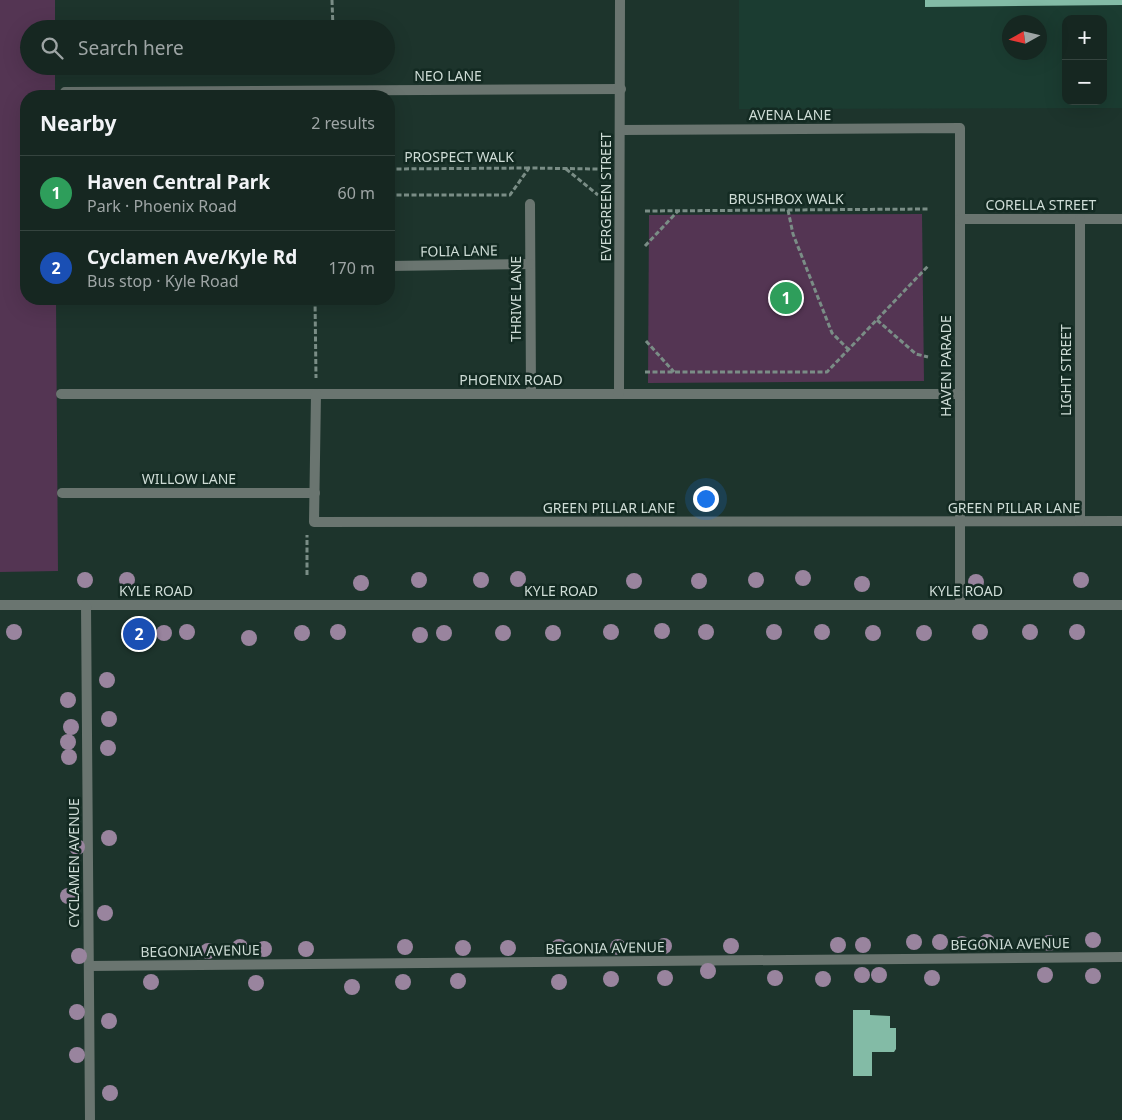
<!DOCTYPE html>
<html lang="en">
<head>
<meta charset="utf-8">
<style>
	:root { --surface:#162721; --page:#23332e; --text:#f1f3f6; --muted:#9ea5a5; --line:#35443f; --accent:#db2777 }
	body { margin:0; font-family:"Noto Sans",sans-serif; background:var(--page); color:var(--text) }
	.controls { position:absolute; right:15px; top:15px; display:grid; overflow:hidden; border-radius:10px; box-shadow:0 5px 20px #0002 }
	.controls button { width:45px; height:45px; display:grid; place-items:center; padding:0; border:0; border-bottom:1px solid var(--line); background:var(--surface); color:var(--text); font:25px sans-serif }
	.compass { position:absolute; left:1002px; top:15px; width:45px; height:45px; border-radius:50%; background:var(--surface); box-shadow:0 5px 20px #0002; rotate:262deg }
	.you { position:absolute; left:705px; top:498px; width:18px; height:18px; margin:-12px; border:4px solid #fff; border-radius:50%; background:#1a73e8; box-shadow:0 0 0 8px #1a73e833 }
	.badge { display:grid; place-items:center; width:32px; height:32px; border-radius:50%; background:var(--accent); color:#fff; font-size:16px; font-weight:700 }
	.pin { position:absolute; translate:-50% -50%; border:2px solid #fff; box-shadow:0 1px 5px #0006 }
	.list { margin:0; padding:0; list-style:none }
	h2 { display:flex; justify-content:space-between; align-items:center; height:65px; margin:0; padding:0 20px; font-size:21px }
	h2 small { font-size:16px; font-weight:400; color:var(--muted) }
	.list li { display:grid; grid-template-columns:32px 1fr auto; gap:15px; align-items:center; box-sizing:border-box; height:75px; padding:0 20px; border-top:1px solid var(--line) }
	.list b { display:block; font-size:19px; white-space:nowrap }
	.list p { margin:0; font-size:16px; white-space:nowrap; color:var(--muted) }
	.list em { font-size:16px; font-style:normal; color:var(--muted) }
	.icon { flex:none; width:28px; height:28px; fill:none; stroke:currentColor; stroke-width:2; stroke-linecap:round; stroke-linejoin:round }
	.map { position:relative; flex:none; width:1122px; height:1120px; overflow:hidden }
	.search { position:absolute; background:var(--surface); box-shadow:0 5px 20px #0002; left:20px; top:20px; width:375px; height:55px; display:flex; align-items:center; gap:12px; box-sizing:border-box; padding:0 18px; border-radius:28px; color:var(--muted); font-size:19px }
	.panel { position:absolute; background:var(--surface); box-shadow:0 5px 20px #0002; left:20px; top:90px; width:375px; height:215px; border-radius:20px }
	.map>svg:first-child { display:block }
	.built { fill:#1b3c31; fill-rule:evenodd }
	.green { fill:#543553 }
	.building { fill:#83bba6 }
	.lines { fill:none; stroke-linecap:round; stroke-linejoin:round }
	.path { stroke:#7a8d86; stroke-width:3; stroke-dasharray:5 2.5; stroke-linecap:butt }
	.service { stroke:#6a7570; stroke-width:10 }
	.minor { stroke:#6a7570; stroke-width:10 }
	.tree { fill:#99849e }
	.labels { text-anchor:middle; stroke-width:5; stroke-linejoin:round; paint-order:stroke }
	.street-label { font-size:14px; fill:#cedcd6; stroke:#132a22 }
</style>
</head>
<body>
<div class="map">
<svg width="1122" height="1120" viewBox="0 0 1122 1120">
	<rect width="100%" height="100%" fill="#1d342c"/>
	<path class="built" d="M739,0h383v108l-383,1zM1066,19h37v82h-37zM1010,22h30v30h-30z"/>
	<g class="green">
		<path d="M0,0h55v29h-26v37h26v30h-29v203h30l2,272 -58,1z"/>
		<path d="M922,214l2,167 -276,2 1,-168z"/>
	</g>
	<g class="building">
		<path d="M925,0h197v5l-197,2z"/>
		<path d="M853,1010h17v5l20,1v12h6v21l-2,3h-22v24h-19z"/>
	</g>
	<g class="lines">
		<g class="path">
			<path d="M332,0l1,29"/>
			<path d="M333,66v9"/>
			<path d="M389,169l140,-1"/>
			<path d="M566,169l32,26"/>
			<path d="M389,195h121l19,-27 69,1"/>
			<path d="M788,210l5,24 39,99 17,17"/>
			<path d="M645,211l283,-2"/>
			<path d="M645,246l33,-35"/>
			<path d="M315,299l1,79"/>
			<path d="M877,320l39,34 12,3"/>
			<path d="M646,341l28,31"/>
			<path d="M645,372h182l101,-106"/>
			<path d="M307,575v-40"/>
		</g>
		<path class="service" d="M62,493h253"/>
		<g class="minor">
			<path d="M65,92l556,-3"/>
			<path d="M621,130l339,-2v477"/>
			<path d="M530,204l1,190"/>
			<path d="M960,219h162"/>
			<path d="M389,266l141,-2"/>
			<path d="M61,394h899"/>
			<path d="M316,394l-2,128 808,-1"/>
			<path d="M619,394l1,-394"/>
			<path d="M1080,521v-302"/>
			<path d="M0,605h1122"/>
			<path d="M86,605l4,515"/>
			<path d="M89,966l1033,-9"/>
		</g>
	</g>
	<g class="tree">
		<circle cx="803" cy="578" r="8"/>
		<circle cx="518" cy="579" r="8"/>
		<circle cx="85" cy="580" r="8"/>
		<circle cx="127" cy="580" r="8"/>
		<circle cx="419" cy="580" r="8"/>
		<circle cx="481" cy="580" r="8"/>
		<circle cx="756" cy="580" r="8"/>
		<circle cx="1081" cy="580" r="8"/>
		<circle cx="634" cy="581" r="8"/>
		<circle cx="699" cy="581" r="8"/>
		<circle cx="976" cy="582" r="8"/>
		<circle cx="361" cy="583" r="8"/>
		<circle cx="862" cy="584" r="8"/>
		<circle cx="662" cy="631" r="8"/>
		<circle cx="14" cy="632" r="8"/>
		<circle cx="187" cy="632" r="8"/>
		<circle cx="338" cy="632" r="8"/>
		<circle cx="611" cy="632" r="8"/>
		<circle cx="706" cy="632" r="8"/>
		<circle cx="774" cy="632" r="8"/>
		<circle cx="822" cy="632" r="8"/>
		<circle cx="980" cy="632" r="8"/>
		<circle cx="1030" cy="632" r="8"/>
		<circle cx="1077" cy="632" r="8"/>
		<circle cx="148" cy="633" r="8"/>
		<circle cx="164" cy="633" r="8"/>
		<circle cx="302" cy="633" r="8"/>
		<circle cx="444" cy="633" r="8"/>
		<circle cx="503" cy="633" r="8"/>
		<circle cx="553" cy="633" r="8"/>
		<circle cx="873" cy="633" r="8"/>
		<circle cx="924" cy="633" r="8"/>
		<circle cx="420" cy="635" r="8"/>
		<circle cx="249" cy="638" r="8"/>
		<circle cx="107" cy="680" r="8"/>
		<circle cx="68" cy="700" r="8"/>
		<circle cx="109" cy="719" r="8"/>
		<circle cx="71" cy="727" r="8"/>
		<circle cx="68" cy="742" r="8"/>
		<circle cx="108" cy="748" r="8"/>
		<circle cx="69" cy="757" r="8"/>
		<circle cx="109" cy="838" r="8"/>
		<circle cx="77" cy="847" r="8"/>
		<circle cx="68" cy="896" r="8"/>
		<circle cx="105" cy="913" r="8"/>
		<circle cx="1093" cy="940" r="8"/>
		<circle cx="914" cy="942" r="8"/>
		<circle cx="940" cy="942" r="8"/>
		<circle cx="987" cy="942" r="8"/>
		<circle cx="1049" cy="943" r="8"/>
		<circle cx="962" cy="944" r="8"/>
		<circle cx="838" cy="945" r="8"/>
		<circle cx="863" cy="945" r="8"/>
		<circle cx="664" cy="946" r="8"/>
		<circle cx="731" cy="946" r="8"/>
		<circle cx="240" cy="947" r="8"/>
		<circle cx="405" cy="947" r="8"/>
		<circle cx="559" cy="947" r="8"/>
		<circle cx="618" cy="947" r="8"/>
		<circle cx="463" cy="948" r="8"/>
		<circle cx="508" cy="948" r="8"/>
		<circle cx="264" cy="949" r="8"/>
		<circle cx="306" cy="949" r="8"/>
		<circle cx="208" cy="951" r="8"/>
		<circle cx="79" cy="956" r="8"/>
		<circle cx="708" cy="971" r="8"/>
		<circle cx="862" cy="975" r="8"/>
		<circle cx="879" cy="975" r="8"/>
		<circle cx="1045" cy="975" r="8"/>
		<circle cx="1093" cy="976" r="8"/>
		<circle cx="665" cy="978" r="8"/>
		<circle cx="775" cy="978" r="8"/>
		<circle cx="932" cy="978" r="8"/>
		<circle cx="611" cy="979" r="8"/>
		<circle cx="823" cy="979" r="8"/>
		<circle cx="458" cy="981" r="8"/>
		<circle cx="151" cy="982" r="8"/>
		<circle cx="403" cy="982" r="8"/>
		<circle cx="559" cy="982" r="8"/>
		<circle cx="256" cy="983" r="8"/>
		<circle cx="352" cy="987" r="8"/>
		<circle cx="77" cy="1012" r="8"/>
		<circle cx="109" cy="1021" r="8"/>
		<circle cx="77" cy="1055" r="8"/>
		<circle cx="110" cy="1093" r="8"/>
	</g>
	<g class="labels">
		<g class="street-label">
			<text x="448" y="81">NEO LANE</text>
			<text x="790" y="120">AVENA LANE</text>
			<text x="459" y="162">PROSPECT WALK</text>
			<text transform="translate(606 197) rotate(-90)" y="5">EVERGREEN STREET</text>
			<text x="786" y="204">BRUSHBOX WALK</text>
			<text x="1041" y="210">CORELLA STREET</text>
			<text transform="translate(459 251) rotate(-1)" y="5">FOLIA LANE</text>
			<text transform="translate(516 299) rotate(-90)" y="5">THRIVE LANE</text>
			<text transform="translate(946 366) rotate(-90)" y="5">HAVEN PARADE</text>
			<text transform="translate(1066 370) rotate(-90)" y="5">LIGHT STREET</text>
			<text x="511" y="385">PHOENIX ROAD</text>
			<text x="189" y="484">WILLOW LANE</text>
			<text x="609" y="513">GREEN PILLAR LANE</text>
			<text x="1014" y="513">GREEN PILLAR LANE</text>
			<text x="156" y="596">KYLE ROAD</text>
			<text x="561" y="596">KYLE ROAD</text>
			<text x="966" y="596">KYLE ROAD</text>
			<text transform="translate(74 863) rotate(-90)" y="5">CYCLAMEN AVENUE</text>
			<text transform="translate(1010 944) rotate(-1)" y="5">BEGONIA AVENUE</text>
			<text transform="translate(605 948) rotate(-1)" y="5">BEGONIA AVENUE</text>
			<text transform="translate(200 951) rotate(-1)" y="5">BEGONIA AVENUE</text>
		</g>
	</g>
</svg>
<div class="controls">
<button>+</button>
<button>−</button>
</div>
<svg class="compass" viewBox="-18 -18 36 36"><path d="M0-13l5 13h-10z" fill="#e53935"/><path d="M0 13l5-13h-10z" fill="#9ea5a5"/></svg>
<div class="you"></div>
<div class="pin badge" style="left:786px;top:298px;background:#2e9e5b">1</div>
<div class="pin badge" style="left:139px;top:634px;background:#1a4fb4">2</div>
<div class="search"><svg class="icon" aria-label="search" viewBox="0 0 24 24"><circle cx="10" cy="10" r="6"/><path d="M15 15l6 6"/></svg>Search here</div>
<section class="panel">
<h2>Nearby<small>2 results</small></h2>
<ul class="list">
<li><span class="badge" style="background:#2e9e5b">1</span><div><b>Haven Central Park</b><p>Park · Phoenix Road</p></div><em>60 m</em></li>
<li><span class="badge" style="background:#1a4fb4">2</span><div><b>Cyclamen Ave/Kyle Rd</b><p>Bus stop · Kyle Road</p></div><em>170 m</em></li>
</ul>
</section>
</div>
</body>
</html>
